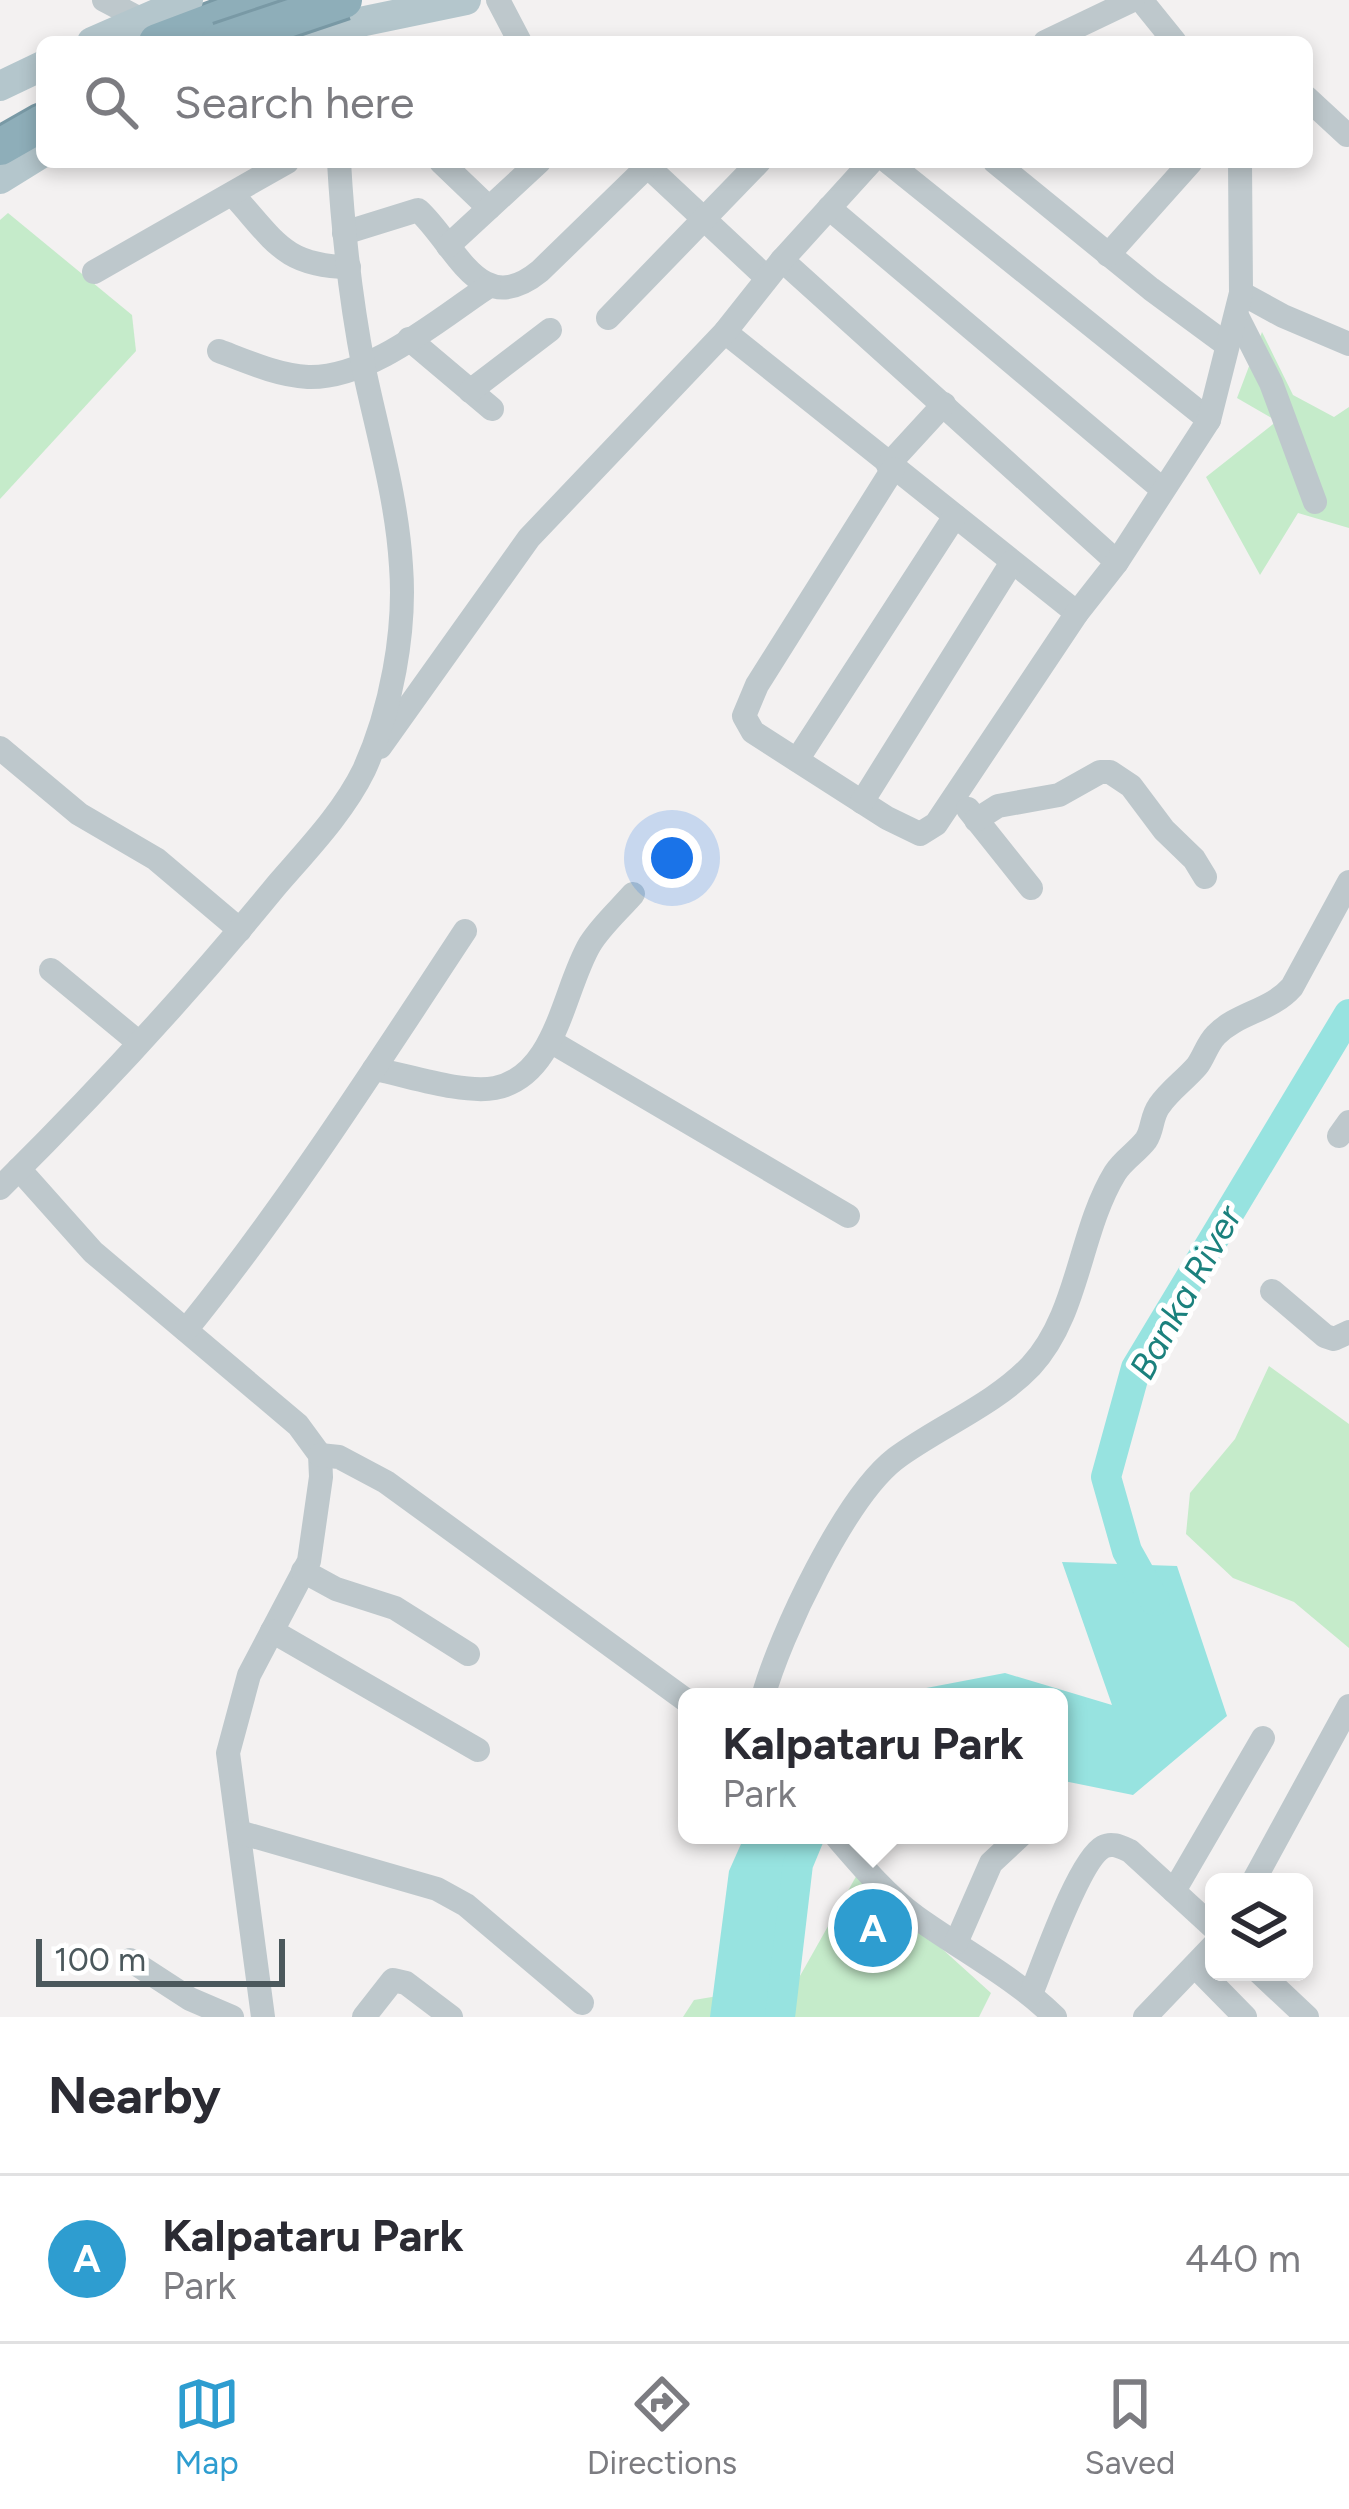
<!DOCTYPE html>
<html lang="en">
<head>
<meta charset="utf-8">
<style>
	:root { --surface:#fff; --page:#f2f2f3; --text:#2b2b33; --muted:#7c7c81; --line:#e1e1e2; --accent:#2e9dd0 }
	body { margin:0; font-family:Figtree,sans-serif; background:var(--page); color:var(--text) }
	.controls { position:absolute; right:36px; bottom:36px; display:grid; overflow:hidden; border-radius:18px; box-shadow:0 6px 18px #0003 }
	.controls button { width:108px; height:108px; display:grid; place-items:center; padding:0; border:0; border-bottom:3px solid var(--line); background:var(--surface); color:var(--text); font:60px sans-serif }
	.scale { position:absolute; left:36px; bottom:30px; width:249px; box-sizing:border-box; padding-left:12px; border:6px solid #4b585c; border-top:0; font-size:33px; line-height:42px; white-space:nowrap; color:#4b585c; -webkit-text-stroke:9px #fff; paint-order:stroke }
	.you { position:absolute; left:672px; top:858px; width:42px; height:42px; margin:-30px; border:9px solid #fff; border-radius:50%; background:#1a73e8; box-shadow:0 0 0 18px #1a73e833 }
	.badge { display:grid; place-items:center; width:78px; height:78px; border-radius:50%; background:var(--accent); color:#fff; font-size:39px; font-weight:700 }
	.pin { position:absolute; translate:-50% -50%; border:6px solid #fff; box-shadow:0 3px 12px #0006 }
	.popup { position:absolute; left:678px; top:1688px; width:390px; height:156px; box-sizing:border-box; display:grid; place-content:center; border-radius:18px; background:var(--surface); filter:drop-shadow(0 3px 9px #0005); font-size:39px; white-space:nowrap; color:var(--muted) }
	.popup b { font-size:45px; color:var(--text) }
	.popup::after { content:''; position:absolute; left:50%; top:100%; margin-left:-24px; border:24px solid transparent; border-top-color:var(--surface) }
	.list { margin:0; padding:0; list-style:none }
	h2 { display:flex; justify-content:space-between; align-items:center; height:156px; margin:0; padding:0 48px; font-size:51px }
	h2 small { font-size:39px; font-weight:400; color:var(--muted) }
	.list li { display:grid; grid-template-columns:78px 1fr auto; gap:36px; align-items:center; box-sizing:border-box; height:168px; padding:0 48px; border-top:3px solid var(--line) }
	.list b { display:block; font-size:45px; white-space:nowrap }
	.list p { margin:0; font-size:39px; white-space:nowrap; color:var(--muted) }
	.list em { font-size:39px; font-style:normal; color:var(--muted) }
	.icon { flex:none; width:66px; height:66px; fill:none; stroke:currentColor; stroke-width:2; stroke-linecap:round; stroke-linejoin:round }
	.map { position:relative; flex:none; width:1349px; height:2017px; overflow:hidden }
	.search { position:absolute; background:var(--surface); box-shadow:0 6px 18px #0003; left:36px; right:36px; top:36px; height:132px; display:flex; align-items:center; gap:30px; box-sizing:border-box; padding:0 42px; border-radius:18px; color:var(--muted); font-size:45px }
	.sheet { height:324px; background:var(--surface) }
	nav { display:flex; justify-content:space-around; align-items:center; box-sizing:border-box; height:168px; border-top:3px solid var(--line); background:var(--surface); font-size:33px; color:var(--muted) }
	nav a { display:grid; justify-items:center; gap:6px }
	nav .on { color:var(--accent) }
	.map>svg:first-child { display:block }
	.green { fill:#c5ebca }
	.water { fill:#97e3e0 }
	.lines { fill:none; stroke-linecap:round; stroke-linejoin:round }
	.river { stroke:#97e3e0; stroke-width:30 }
	.highway-casing { stroke:#7999a5; stroke-width:42 }
	.minor { stroke:#bec8cc; stroke-width:24 }
	.major { stroke:#b4c6cc; stroke-width:30 }
	.highway { stroke:#8eaeb9; stroke-width:36 }
	.highway-bridge-casing { stroke:#7999a5; stroke-width:42; stroke-linecap:butt }
	.highway-bridge { stroke:#8eaeb9; stroke-width:36 }
	.labels { text-anchor:middle; stroke-width:10; stroke-linejoin:round; paint-order:stroke }
	.water-label { font-size:36px; font-style:italic; fill:#1b817d; stroke:#fff }
</style>
</head>
<body>
<div class="map">
<svg width="1349" height="2017" viewBox="0 0 1349 2017">
	<rect width="100%" height="100%" fill="#f3f1f1"/>
	<g class="green">
		<path d="M8,213l124,102 4,36 -136,148v-279z"/>
		<path d="M1262,332l31,63 41,22 15,-10v121l-51,-15 -38,62 -54,-98 71,-56 -40,-23z"/>
		<path d="M1269,1366l80,58v224l-55,-46 -61,-24 -47,-44 4,-41 45,-54z"/>
		<path d="M858,1873l133,120 -12,24h-296l11,-17 102,-17z"/>
	</g>
	<g class="water">
		<path d="M1062,1562l115,4 50,150 -94,79 -74,-15v-83h-180l126,-24 107,32z"/>
		<path d="M745,1835h83l-30,30 -18,152h-70l19,-146z"/>
	</g>
	<g class="lines">
		<g class="river">
			<path d="M1155,1601l-28,-50 -21,-74 30,-109 213,-354"/>
			<path d="M780,2017l18,-153 12,-29"/>
		</g>
		<g class="highway-casing">
			<g id="highway">
				<path d="M157,42l112,-42"/>
				<path d="M0,147l42,-24"/>
			</g>
		</g>
		<g class="minor">
			<path d="M104,0l38,20"/>
			<path d="M498,0l22,42"/>
			<path d="M1141,0l34,42"/>
			<path d="M1045,42l88,-42"/>
			<path d="M1307,98l40,37"/>
			<path d="M441,162l48,46"/>
			<path d="M643,162l124,116"/>
			<path d="M888,162l321,258"/>
			<path d="M995,162l156,127 76,56"/>
			<path d="M234,196c41,45 50,70 115,71"/>
			<path d="M829,208l333,281"/>
			<path d="M344,233l74,-23c38,34 61,111 122,61l112,-109"/>
			<path d="M448,246l91,-84"/>
			<path d="M1108,255l83,-93"/>
			<path d="M782,260l335,302"/>
			<path d="M94,272l193,-110"/>
			<path d="M1241,293l42,23 66,28"/>
			<path d="M608,318l151,-156"/>
			<path d="M1238,318l33,65 44,119"/>
			<path d="M725,332l352,281"/>
			<path d="M409,339l83,70"/>
			<path d="M219,351c29,11 58,24 89,26 62,2 131,-58 181,-91"/>
			<path d="M470,391l80,-61"/>
			<path d="M888,465l56,-61"/>
			<path d="M893,469l-136,216 -13,31 9,16 134,86 33,16 16,-10 141,-211 40,-51 92,-142 32,-127 -1,-131"/>
			<path d="M380,747l149,-209 196,-206 57,-72 89,-98"/>
			<path d="M0,748l79,66 77,45 84,71"/>
			<path d="M797,760l158,-244"/>
			<path d="M862,802l150,-240"/>
			<path d="M968,809l63,79"/>
			<path d="M976,820l22,-14 61,-11 41,-23h10l21,14 33,44 30,29 11,18"/>
			<path d="M51,970l87,72"/>
			<path d="M550,1041l298,175"/>
			<path d="M374,1069c33,6 88,25 121,19 62,-12 68,-99 95,-144 11,-18 29,-34 43,-50"/>
			<path d="M1339,1136l10,-14"/>
			<path d="M19,1169l74,83 205,173 22,30 1,22 -12,84 -60,114 -21,78 35,264"/>
			<path d="M0,1188c97,-96 190,-197 276,-302 31,-36 67,-73 88,-116 27,-59 42,-139 37,-204 -4,-67 -23,-131 -37,-197 -13,-67 -21,-138 -25,-207"/>
			<path d="M1272,1291l53,45 9,3 15,-7"/>
			<path d="M186,1330c102,-126 190,-264 279,-399"/>
			<path d="M320,1455l19,2 47,25 301,219"/>
			<path d="M303,1571l33,18 59,19 73,46"/>
			<path d="M272,1631l206,119"/>
			<path d="M763,1697c17,-62 82,-199 132,-238 43,-32 99,-54 136,-93 48,-52 48,-134 84,-193 8,-13 22,-21 31,-33 7,-10 5,-23 13,-34 10,-15 26,-26 38,-40 7,-9 10,-22 19,-31 21,-22 55,-24 76,-48l57,-105"/>
			<path d="M239,1832l198,57 29,16 116,98"/>
			<path d="M835,1835c25,29 50,59 81,82 46,33 98,60 139,100"/>
			<path d="M1253,1882l96,-176"/>
			<path d="M1174,1891l89,-153"/>
			<path d="M956,1943l35,-80 30,-28"/>
			<path d="M130,1960l60,39 42,18"/>
			<path d="M1195,1966l50,51"/>
			<path d="M1259,1972l48,45"/>
			<path d="M1031,1994c12,-29 48,-134 72,-147 9,-5 18,0 27,4l84,77"/>
			<path d="M364,2017l29,-37 13,3 45,34"/>
			<path d="M1145,2017l69,-72"/>
		</g>
		<g class="major">
			<path d="M92,42l96,-42"/>
			<path d="M288,42l43,-14 135,-28"/>
			<path d="M0,86l42,-20"/>
			<path d="M0,179l42,-26"/>
		</g>
		<use href="#highway" class="highway"/>
		<g class="highway-bridge-casing">
			<path id="highway-bridge" d="M219,42l125,-42"/>
		</g>
		<use href="#highway-bridge" class="highway-bridge"/>
	</g>
	<g class="labels">
		<g class="water-label">
			<text transform="translate(1185 1292) rotate(-61)" y="13">Banka River</text>
		</g>
	</g>
</svg>
<div class="controls">
<button><svg class="icon" aria-label="layers" viewBox="0 0 24 24"><path d="M12 4l9 5-9 5-9-5zM3 14l9 5 9-5"/></svg></button>
</div>
<div class="scale">100 m</div>
<div class="you"></div>
<div class="pin badge" style="left:873px;top:1928px">A</div>
<div class="popup"><b>Kalpataru Park</b>Park</div>
<div class="search"><svg class="icon" aria-label="search" viewBox="0 0 24 24"><circle cx="10" cy="10" r="6"/><path d="M15 15l6 6"/></svg>Search here</div>
</div>
<section class="sheet">
<h2>Nearby<small></small></h2>
<ul class="list">
<li><span class="badge">A</span><div><b>Kalpataru Park</b><p>Park</p></div><em>440 m</em></li>
</ul>
</section>
<nav>
<a class="on"><svg class="icon" aria-label="map" viewBox="0 0 24 24"><path d="M3 6l6-2 6 2 6-2v14l-6 2-6-2-6 2zM9 4v14M15 6v14"/></svg>Map</a>
<a><svg class="icon" aria-label="directions" viewBox="0 0 24 24"><path d="M12 3l9 9-9 9-9-9zM9 14v-3h6M13 9l2 2-2 2"/></svg>Directions</a>
<a><svg class="icon" aria-label="saved" viewBox="0 0 24 24"><path d="M7 4h10v16l-5-4-5 4z"/></svg>Saved</a>
</nav>
</body>
</html>
